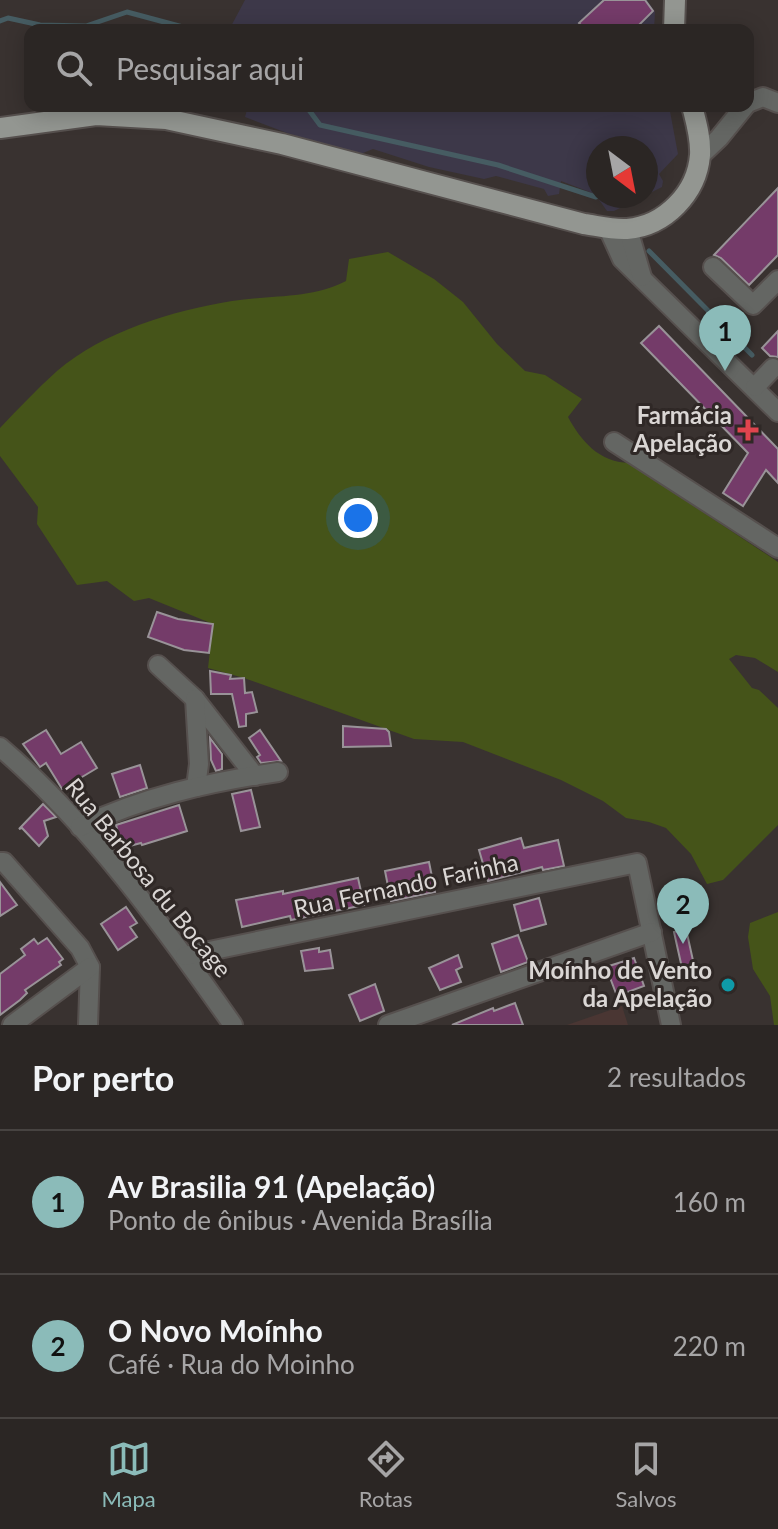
<!DOCTYPE html>
<html lang="pt">
<head>
<meta charset="utf-8">
<style>
	:root { --surface:#2b2624; --page:#332e2c; --text:#f1f3f6; --muted:#a6a5a6; --line:#474341; --accent:#8bbbb9 }
	body { margin:0; font-family:Lato,sans-serif; background:var(--page); color:var(--text) }
	.compass { position:absolute; left:586px; top:136px; width:72px; height:72px; border-radius:50%; background:var(--surface); box-shadow:0 4px 20px #0003; rotate:148deg }
	.you { position:absolute; left:358px; top:518px; width:28px; height:28px; margin:-20px; border:6px solid #fff; border-radius:50%; background:#1a73e8; box-shadow:0 0 0 12px #1a73e833 }
	.badge { display:grid; place-items:center; width:52px; height:52px; border-radius:50%; background:var(--accent); color:#111; font-size:26px; font-weight:700 }
	.pin { position:absolute; translate:-50% -66px; filter:drop-shadow(0 2px 4px #0008) }
	.pin::after { content:''; position:absolute; top:42px; width:28px; height:24px; background:inherit; clip-path:polygon(0 0,100% 0,50% 100%) }
	.list { margin:0; padding:0; list-style:none }
	h2 { display:flex; justify-content:space-between; align-items:center; height:104px; margin:0; padding:0 32px; font-size:34px }
	h2 small { font-size:26px; font-weight:400; color:var(--muted) }
	.list li { display:grid; grid-template-columns:52px 1fr auto; gap:24px; align-items:center; box-sizing:border-box; height:144px; padding:0 32px; border-top:2px solid var(--line) }
	.list b { display:block; font-size:30px; white-space:nowrap }
	.list p { margin:0; font-size:26px; white-space:nowrap; color:var(--muted) }
	.list em { font-size:26px; font-style:normal; color:var(--muted) }
	.icon { flex:none; width:44px; height:44px; fill:none; stroke:currentColor; stroke-width:2; stroke-linecap:round; stroke-linejoin:round }
	.map { position:relative; flex:none; width:778px; height:1025px; overflow:hidden }
	.search { position:absolute; background:var(--surface); box-shadow:0 4px 20px #0003; left:24px; right:24px; top:24px; height:88px; display:flex; align-items:center; gap:20px; box-sizing:border-box; padding:0 28px; border-radius:16px; color:var(--muted); font-size:30px }
	.sheet { height:392px; background:var(--surface) }
	nav { display:flex; justify-content:space-around; align-items:center; box-sizing:border-box; height:112px; border-top:2px solid var(--line); background:var(--surface); font-size:22px; color:var(--muted) }
	nav a { display:grid; justify-items:center; gap:4px }
	nav .on { color:var(--accent) }
	.map>svg:first-child { display:block }
	.industrial { fill:#3d3849 }
	.education { fill:#4a3633 }
	.green { fill:#455419 }
	.lines { fill:none; stroke-linecap:round; stroke-linejoin:round }
	.stream { stroke:#465c62; stroke-width:5 }
	.building { fill:#743b69; stroke:#999398; stroke-width:2 }
	.minor-casing { stroke:#56504e; stroke-width:22 }
	.major-casing { stroke:#56504e; stroke-width:24 }
	.minor { stroke:#646663; stroke-width:18 }
	.major { stroke:#939691; stroke-width:20 }
	.health-dot { fill:#e0444e; stroke:#2f2826; stroke-width:3 }
	.culture-dot { fill:#0f9aa8; stroke:#2f2826; stroke-width:3 }
	.labels { text-anchor:middle; stroke-width:6; stroke-linejoin:round; paint-order:stroke }
	.poi-label { font-size:24px; font-weight:bold; fill:#dad6d4; stroke:#2f2826; text-anchor:end }
	.street-label { font-size:24px; fill:#dad6d4; stroke:#2f2826 }
</style>
</head>
<body>
<div class="map">
<svg width="778" height="1025" viewBox="0 0 778 1025">
	<rect width="100%" height="100%" fill="#393230"/>
	<g class="industrial">
		<path d="M245,0h402l8,12 -1,18h-425z"/>
		<path d="M248,106h421l9,48 -19,20 4,7 -1,6 -16,8v-47h-48v48h46l-30,15h-7l-12,-17 -34,-13 -2,13 -11,2 -4,-7 -48,-13 -12,3 -55,-12 -56,-18 -15,6 -71,-22 -42,-16z"/>
	</g>
	<path class="education" d="M622,1006l6,19h-61z"/>
	<g class="green">
		<path d="M388,252l46,27 29,23 34,42 28,27 20,4 37,24 -14,18c13,24 31,45 61,46l149,99v110l-23,-14 -19,-3 -7,4 23,29 7,2 19,18v117l-55,55 -16,4 -16,-30 -25,-26 -17,-6 -23,-4 -23,-17 -42,-21 -98,-38 -49,-3 -170,-61 -36,-10 5,-44 -64,-26 -15,3 -27,-20 -30,4 -40,-61 1,-17 -38,-51v-28c18,-19 37,-39 57,-57 47,-40 115,-60 175,-70 38,-6 80,-2 114,-20l3,-22z"/>
		<path d="M778,912v113h-4l-4,-29 -17,-27 -5,-32 2,-14z"/>
	</g>
	<g class="lines">
		<g class="stream">
			<path d="M0,21l8,-3 32,7 46,1 41,-14 67,18"/>
			<path d="M306,106l14,19 178,40 98,32"/>
			<path d="M649,251l103,104"/>
		</g>
	</g>
	<g class="building">
		<path d="M604,0h41l8,11 -19,19h-49l-6,-7z"/>
		<path d="M778,188v67l-29,30 -28,-27 -7,-3z"/>
		<path d="M659,326l119,123v34l-12,-13 -23,36 -20,-13 25,-40 -107,-110z"/>
		<path d="M778,331v26l-8,-1 -8,-8z"/>
		<path d="M157,612l21,7 35,5 -4,29 -25,-3 -36,-13z"/>
		<path d="M210,671l21,4 -1,4 14,-1 1,15 7,-1 5,20 -11,2v12l-7,1 -7,-33h-21z"/>
		<path d="M343,726l43,3 3,3 2,14 -48,1z"/>
		<path d="M46,730l15,24 20,-12 16,26 -35,21 -16,-26 -6,4 -17,-23z"/>
		<path d="M260,730l21,31 -20,2 -4,-6 3,-2 -11,-17z"/>
		<path d="M210,738l12,16v15l-6,2 -5,-11z"/>
		<path d="M140,765l7,23 -27,9 -8,-23z"/>
		<path d="M251,790l9,37 -19,4 -9,-37z"/>
		<path d="M43,804l13,13 -12,4 4,15 -9,10 -17,-18 -3,1z"/>
		<path d="M179,805l8,26 -45,14 -1,-2 -19,5 -6,-23z"/>
		<path d="M521,838l3,10 34,-8 6,26 -21,4 -1,-3 -54,14 -9,-31z"/>
		<path d="M429,862l6,30 -44,9 -6,-30z"/>
		<path d="M358,878l6,27 -73,15 -1,-4 -48,11 -6,-27 47,-9v3z"/>
		<path d="M0,882l17,23 -17,11z"/>
		<path d="M539,898l7,26 -25,7 -7,-26z"/>
		<path d="M126,907l11,16 -7,4 7,10 -19,13 -17,-26z"/>
		<path d="M686,929l8,36 -12,3 -8,-36z"/>
		<path d="M518,935l10,27 -27,10 -9,-28z"/>
		<path d="M47,938l16,21 -4,3 2,3 -36,25 2,3 -7,7 -20,15v-41l25,-19 -4,-6 13,-10 4,5z"/>
		<path d="M319,948v4l11,-2 3,18 -28,3 -4,-20z"/>
		<path d="M458,955l4,12 -6,3 5,12 -21,8 -11,-22z"/>
		<path d="M634,958l10,28 -27,10 -11,-29z"/>
		<circle cx="728" cy="984" r="7"/>
		<path d="M375,984l9,27 -24,10 -11,-26z"/>
		<path d="M515,1003l8,22h-71l41,-17 1,3z"/>
	</g>
	<g class="lines">
		<g class="minor-casing">
			<g id="minor">
				<path d="M748,103l15,-6 15,6"/>
				<path d="M700,156l19,-18 26,-32"/>
				<path d="M608,228l14,31 156,153"/>
				<path d="M628,229l14,48"/>
				<path d="M713,267l40,38 25,-25"/>
				<path d="M755,387l18,-19"/>
				<path d="M614,442l164,106"/>
				<path d="M158,665l37,34 60,77"/>
				<path d="M195,699l4,65 -3,23"/>
				<path d="M0,747c91,78 164,180 233,278"/>
				<path d="M80,827c63,-30 129,-45 198,-55"/>
				<path d="M0,862h4l76,86 10,19 -2,58"/>
				<path d="M185,956l452,-93 34,162"/>
				<path d="M12,1025l78,-58"/>
				<path d="M388,1025l264,-93"/>
			</g>
		</g>
		<g class="major-casing">
			<g id="major">
				<path d="M674,30l1,-30"/>
				<path d="M0,128l96,-13 70,4 116,25 302,80c14,2 29,6 43,5 38,-3 70,-36 73,-74 1,-17 -4,-33 -8,-49"/>
			</g>
		</g>
		<use href="#minor" class="minor"/>
		<use href="#major" class="major"/>
	</g>
	<path class="health-dot" d="M744 418h8v8h8v8h-8v8h-8v-8h-8v-8h8z"/>
	<circle class="culture-dot" cx="728" cy="985" r="8"/>
	<g class="labels">
		<g class="poi-label">
			<text x="732" y="424">Farmácia<tspan x="732" dy="28">Apelação</tspan></text>
			<text x="712" y="979">Moínho de Vento<tspan x="712" dy="28">da Apelação</tspan></text>
		</g>
		<g class="street-label">
			<text transform="translate(148 878) rotate(51)" y="8">Rua Barbosa du Bocage</text>
			<text transform="translate(406 886) rotate(-12)" y="8">Rua Fernando Farinha</text>
		</g>
	</g>
</svg>
<svg class="compass" viewBox="-18 -18 36 36"><path d="M0-13l5 13h-10z" fill="#e53935"/><path d="M0 13l5-13h-10z" fill="#a6a5a6"/></svg>
<div class="you"></div>
<div class="pin badge" style="left:725px;top:371px">1</div>
<div class="pin badge" style="left:683px;top:944px">2</div>
<div class="search"><svg class="icon" aria-label="search" viewBox="0 0 24 24"><circle cx="10" cy="10" r="6"/><path d="M15 15l6 6"/></svg>Pesquisar aqui</div>
</div>
<section class="sheet">
<h2>Por perto<small>2 resultados</small></h2>
<ul class="list">
<li><span class="badge">1</span><div><b>Av Brasilia 91 (Apelação)</b><p>Ponto de ônibus · Avenida Brasília</p></div><em>160 m</em></li>
<li><span class="badge">2</span><div><b>O Novo Moínho</b><p>Café · Rua do Moinho</p></div><em>220 m</em></li>
</ul>
</section>
<nav>
<a class="on"><svg class="icon" aria-label="map" viewBox="0 0 24 24"><path d="M3 6l6-2 6 2 6-2v14l-6 2-6-2-6 2zM9 4v14M15 6v14"/></svg>Mapa</a>
<a><svg class="icon" aria-label="directions" viewBox="0 0 24 24"><path d="M12 3l9 9-9 9-9-9zM9 14v-3h6M13 9l2 2-2 2"/></svg>Rotas</a>
<a><svg class="icon" aria-label="saved" viewBox="0 0 24 24"><path d="M7 4h10v16l-5-4-5 4z"/></svg>Salvos</a>
</nav>
</body>
</html>
